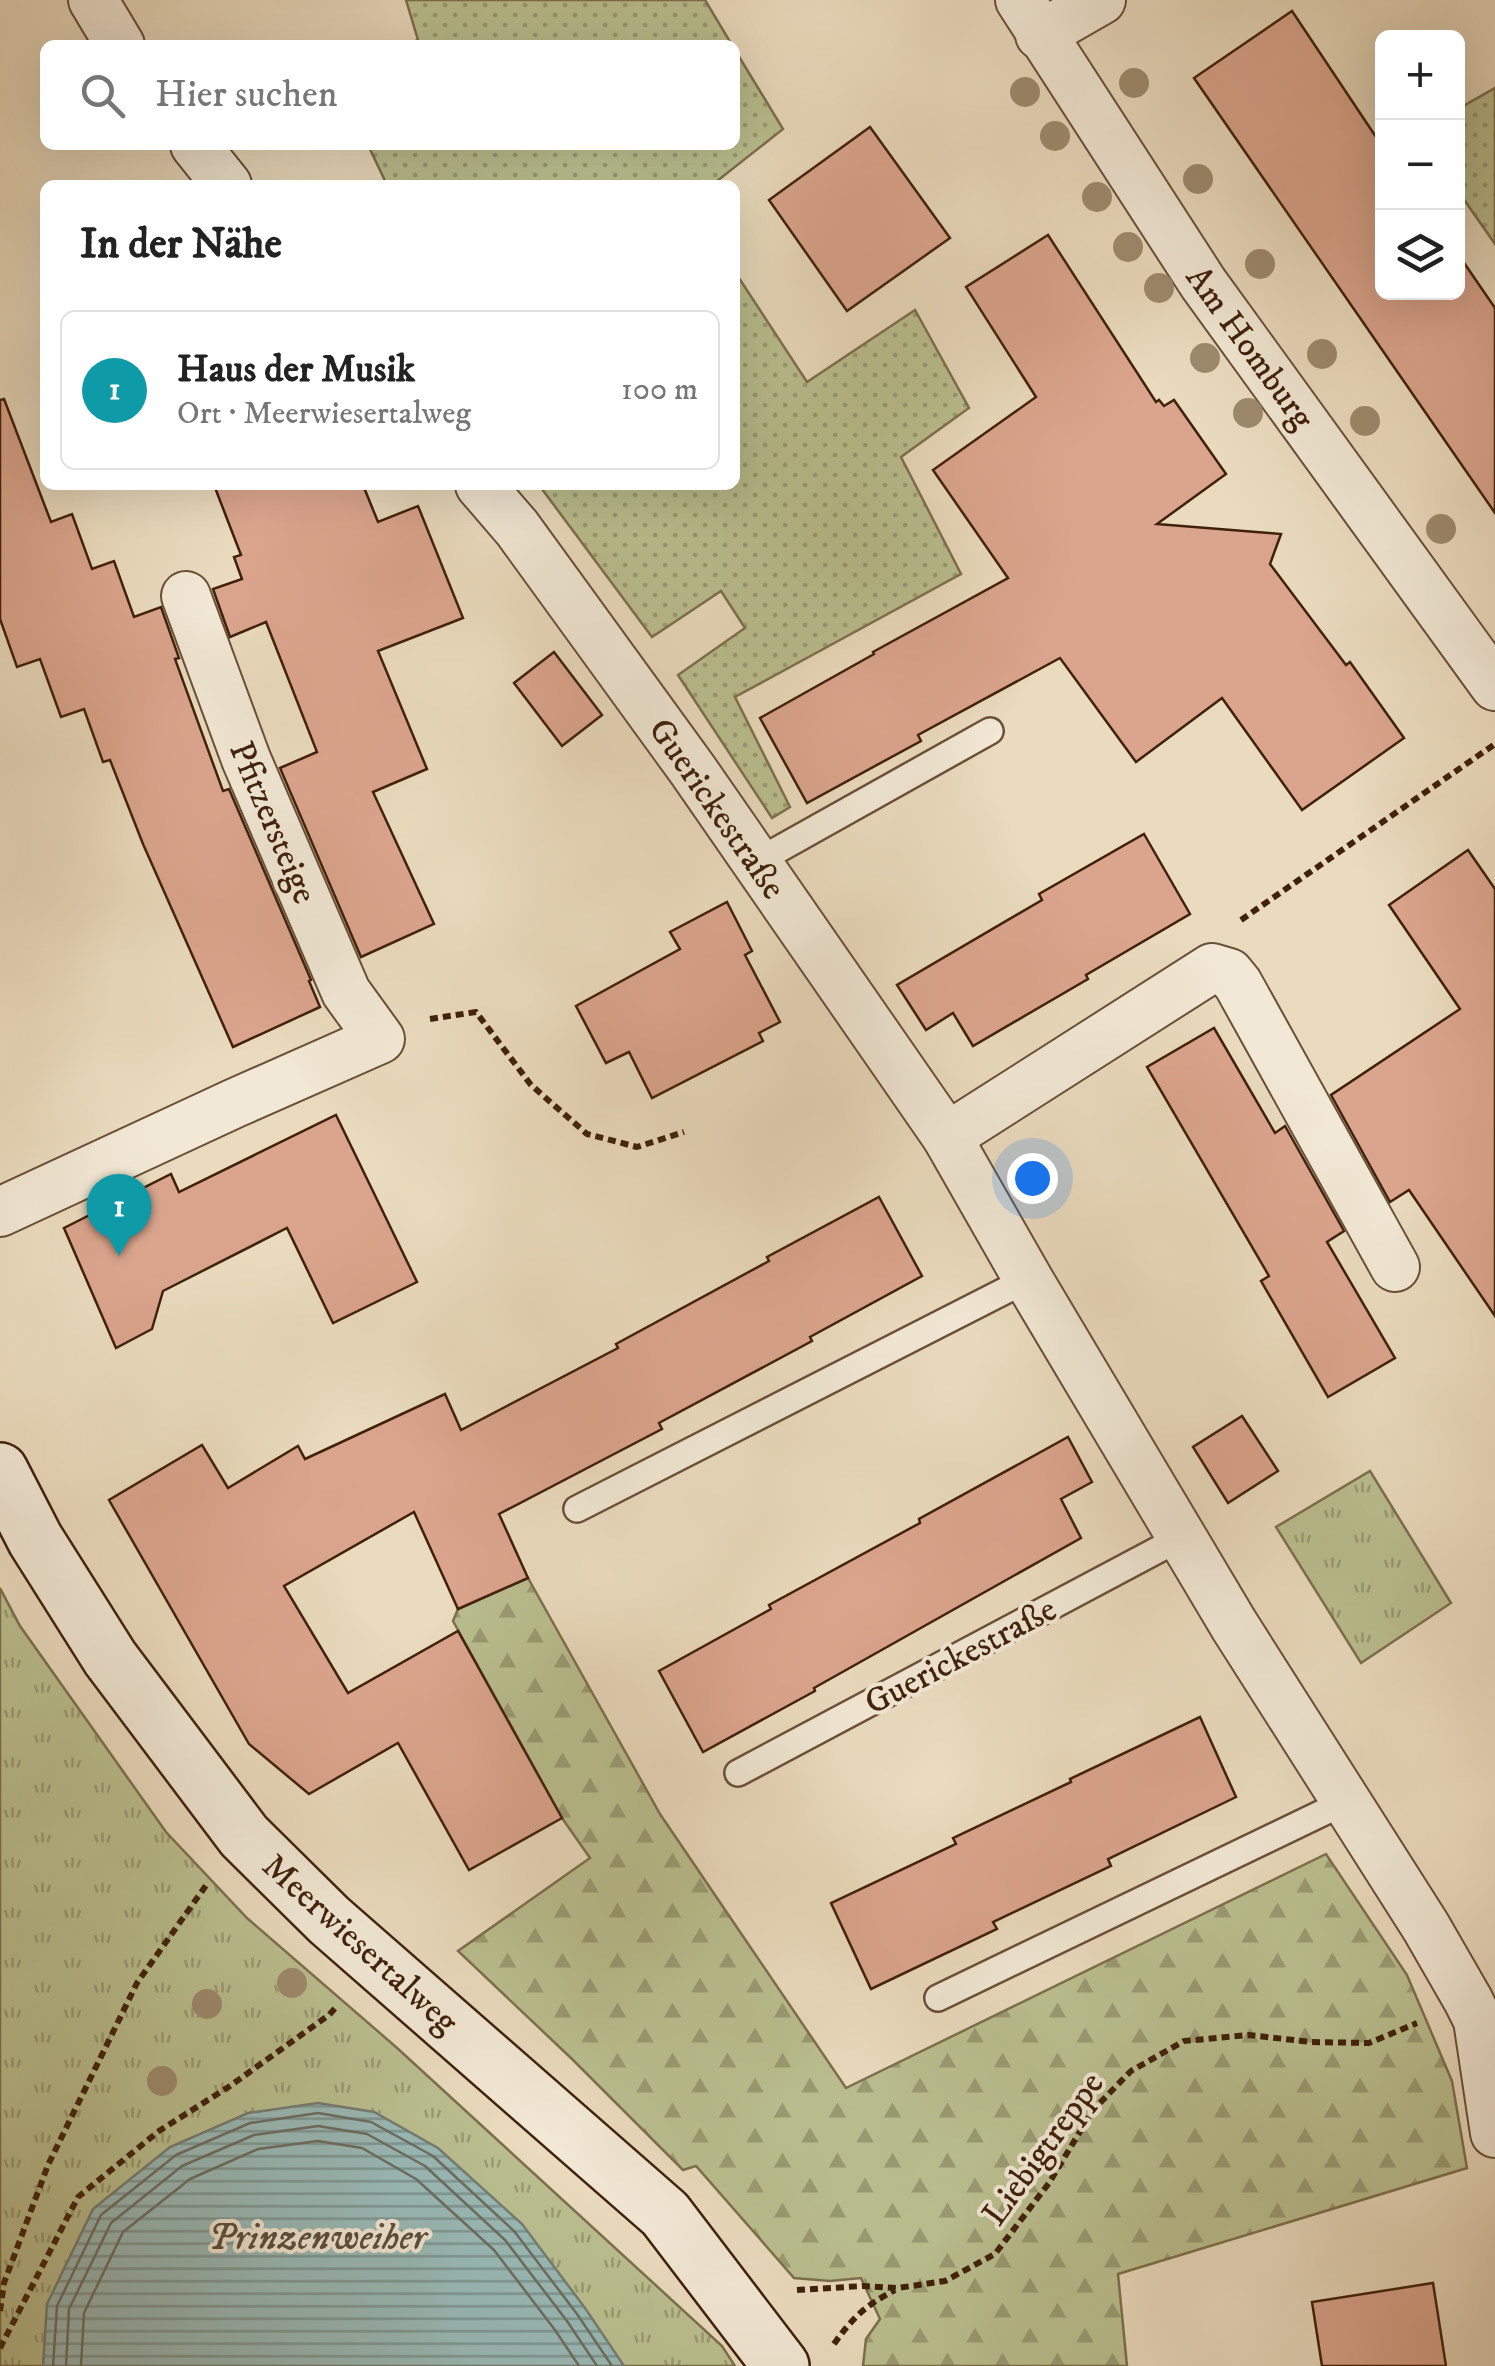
<!DOCTYPE html>
<html lang="de">
<head>
<meta charset="utf-8">
<style>
	:root { --surface:#fff; --page:#f2f2f2; --text:#222; --muted:#767676; --line:#e0e0e0; --accent:#0f766e }
	body { margin:0; font-family:"IM FELL DW Pica",serif; background:var(--page); color:var(--text) }
	.controls { position:absolute; right:30px; top:30px; display:grid; overflow:hidden; border-radius:15px; box-shadow:0 10px 40px #0002 }
	.controls button { width:90px; height:90px; display:grid; place-items:center; padding:0; border:0; border-bottom:2px solid var(--line); background:var(--surface); color:var(--text); font:50px sans-serif }
	.you { position:absolute; left:1032px; top:1178px; width:35px; height:35px; margin:-25px; border:8px solid #fff; border-radius:50%; background:#1a73e8; box-shadow:0 0 0 15px #1a73e833 }
	.badge { display:grid; place-items:center; width:65px; height:65px; border-radius:50%; background:var(--accent); color:#fff; font-size:32px; font-weight:700 }
	.pin { position:absolute; translate:-50% -82px; filter:drop-shadow(0 2px 5px #0008) }
	.pin::after { content:''; position:absolute; top:52px; width:35px; height:30px; background:inherit; clip-path:polygon(0 0,100% 0,50% 100%) }
	.list { margin:0; padding:0; list-style:none }
	h2 { display:flex; justify-content:space-between; align-items:center; height:130px; margin:0; padding:0 40px; font-size:42px }
	h2 small { font-size:32px; font-weight:400; color:var(--muted) }
	.list li { display:grid; grid-template-columns:65px 1fr auto; gap:30px; align-items:center; box-sizing:border-box; height:160px; margin:0 20px 20px; padding:0 20px; border:2px solid var(--line); border-radius:15px }
	.list b { display:block; font-size:38px; white-space:nowrap }
	.list p { margin:0; font-size:32px; white-space:nowrap; color:var(--muted) }
	.list em { font-size:32px; font-style:normal; color:var(--muted) }
	.icon { flex:none; width:55px; height:55px; fill:none; stroke:currentColor; stroke-width:2; stroke-linecap:round; stroke-linejoin:round }
	.map { position:relative; flex:none; width:1495px; height:2366px; overflow:hidden }
	.search { position:absolute; background:var(--surface); box-shadow:0 10px 40px #0002; left:40px; top:40px; width:700px; height:110px; display:flex; align-items:center; gap:25px; box-sizing:border-box; padding:0 35px; border-radius:15px; color:var(--muted); font-size:38px }
	.panel { position:absolute; background:var(--surface); box-shadow:0 10px 40px #0002; left:40px; top:180px; width:700px; height:310px; border-radius:15px }
	.map>svg:first-child { display:block }
	.forest { fill:url(#forest-firs); stroke:#7d704c; stroke-width:2.5 }
	.park { fill:url(#park-tufts); stroke:#7d704c; stroke-width:2.5 }
	.garden { fill:url(#garden-dots); stroke:#7d704c; stroke-width:2.5 }
	.water { fill:url(#water-rules); stroke:#757d72; stroke-width:2.5 }
	.lines { fill:none; stroke-linecap:round; stroke-linejoin:round }
	.shore { stroke:#6c6e60; stroke-width:2.5 }
	.building { fill:#dba58d; stroke:#40210a; stroke-width:2.5 }
	.lane-casing { stroke:#6a5037; stroke-width:30 }
	.street-casing { stroke:#6a5037; stroke-width:52 }
	.secondary-casing { stroke:#40210a; stroke-width:60 }
	.path { stroke:#40210a; stroke-width:6; stroke-dasharray:8 5; stroke-linecap:butt }
	.lane { stroke:#f1e8d5; stroke-width:25 }
	.street { stroke:#f1e8d5; stroke-width:48 }
	.secondary { stroke:#f1e8d5; stroke-width:55 }
	.tree { fill:#9d8a6d }
	.labels { text-anchor:middle; stroke-width:8; stroke-linejoin:round; paint-order:stroke }
	.street-label { font-size:35px; fill:#40210a; stroke:#f1e8d5 }
	.water-label { font-size:38px; font-style:italic; fill:#5b4f3e; stroke:#f1e8d5 }
</style>
</head>
<body>
<div class="map">
<svg width="1495" height="2366" viewBox="0 0 1495 2366">
	<defs>
		<pattern id="forest-firs" width="22" height="20" patternUnits="userSpaceOnUse" patternTransform="scale(2.5)"><rect width="22" height="20" fill="#babf8f"/><path d="M5 1l3.5 6h-7zM16 11l3.5 6h-7z" fill="#999b73"/></pattern>
		<pattern id="park-tufts" width="24" height="20" patternUnits="userSpaceOnUse" patternTransform="scale(2.5)"><rect width="24" height="20" fill="#babf8f"/><path d="M3 7l-1-3M5 7V3M7 7l1-3M15 17l-1-3M17 17v-4M19 17l1-3" fill="none" stroke="#999b73"/></pattern>
		<pattern id="garden-dots" width="8" height="8" patternUnits="userSpaceOnUse" patternTransform="scale(2.5)"><rect width="8" height="8" fill="#babf8f"/><path d="M2 2h.1M6 6h.1" fill="none" stroke="#999b73" stroke-width="1.8" stroke-linecap="round"/></pattern>
		<pattern id="water-rules" width="6" height="5" patternUnits="userSpaceOnUse" patternTransform="scale(2.5)"><rect width="6" height="5" fill="#99bab7"/><path d="M0 2.5h6" fill="none" stroke="#7e9793"/></pattern>
	</defs>
	<rect width="100%" height="100%" fill="#eadbbe"/>
	<filter id="stains"><feTurbulence type="fractalNoise" baseFrequency=".002" numOctaves="4"/><feColorMatrix values="0 0 0 0 .2 0 0 0 0 .09 0 0 0 0 .02 0 0 0 .5 -.17"/></filter>
	<radialGradient id="worn" r=".72"><stop offset=".6" stop-color="#630" stop-opacity="0"/><stop offset="1" stop-color="#630" stop-opacity=".3"/></radialGradient>
	<path class="forest" d="M528,1578l132,236 186,274 480,-234 81,121 45,106 15,87 -349,106 9,92h-264l3,-27 14,-20 -19,-41 -31,3 -36,-3 -98,-112 -13,4 -111,-111 -114,-108 132,-93 -28,-40 -109,-197 5,-12z"/>
	<g class="park">
		<path d="M1370,1471l81,132 -90,60 -85,-136z"/>
		<path d="M0,1588l20,38 146,206 81,86 149,129 326,299 13,20h-735z"/>
	</g>
	<g class="garden">
		<path d="M406,0h299l27,45h-327l13,-5z"/>
		<path d="M735,50l48,79 -71,56h-325l-19,-40h367z"/>
		<path d="M1495,88v156l-37,-53v-82z"/>
		<path d="M735,272l72,110 108,-72 54,98 -68,49 60,117 -226,123 55,110 -18,11 -94,-143 67,-47 -24,-37 -69,46 -113,-152h196z"/>
	</g>
	<path class="water" d="M318,2103l56,9 64,36 84,76 63,84 39,58h-581l4,-62 46,-95 77,-62 78,-34z"/>
	<g class="lines">
		<g class="shore">
			<path d="M53,2366l4,-60 44,-91 75,-60 74,-32 68,-10 53,9 62,34 81,75 63,83 35,52"/>
			<path d="M66,2366l3,-57 42,-86 71,-57 72,-31 64,-9 49,8 58,32 80,74 62,81 30,45"/>
			<path d="M81,2366l3,-53 39,-81 67,-53 68,-30 60,-8 44,7 54,31 78,71 61,80 24,36"/>
		</g>
	</g>
	<g class="building">
		<path d="M1292,11l90,135v146h76v-38l37,54v205l-301,-435z"/>
		<path d="M870,127l80,111 -103,73 -78,-111z"/>
		<path d="M1048,235l108,167 3,-2 5,6 10,-6 52,74 -69,50 124,10 -11,30 76,101 4,-3 54,76 -102,72 -80,-112 -86,64 -76,-104 -142,77 3,6 -114,62 -47,-85 114,-64 -1,-2 135,-74 -75,-108 103,-73 -70,-110z"/>
		<path d="M4,399l47,123 21,-8 20,55 22,-8 20,56 27,-10 18,51 -4,1 48,132 6,-2 82,191 -2,1 11,26 -87,40 -90,-203 -33,-84 -7,2 -19,-53 -23,8 -21,-58 -23,8 -17,-48v-219z"/>
		<path d="M214,485h149l15,37 40,-16 45,112 -85,33 49,118 -54,23 61,132 -73,33 -81,-189 37,-16 -51,-130 -36,15 -17,-48 29,-10 -8,-22 7,-2z"/>
		<path d="M554,652l48,63 -40,31 -48,-63z"/>
		<path d="M1144,834l46,80 -104,61 2,4 -115,67 -20,-33 -27,17 -29,-45 145,-85 -3,-6z"/>
		<path d="M1468,850l27,39v427l-86,-126 -19,12 -59,-107 129,-86 -71,-104z"/>
		<path d="M727,902l25,49 -7,4 35,67 -21,11 4,8 -111,57 -23,-46 -23,11 -30,-57 104,-57 -10,-17z"/>
		<path d="M1214,1028l61,105 10,-7 59,105 -17,11 68,116 -67,39 -67,-116 8,-5 -122,-209z"/>
		<path d="M336,1115l81,167 -84,41 -46,-95 -124,63 -11,38 -36,19 -52,-120 107,-54 8,18z"/>
		<path d="M879,1197l43,79 -112,61 2,4 -153,82 3,6 -163,85 29,64 -70,31 -44,-97 -130,74 64,107 110,-62 104,187 -93,52 -71,-127 -89,51 -60,-50 -140,-244 93,-55 26,43 70,-42 7,13 140,-65 16,36 157,-82 -2,-4 153,-83 -2,-4z"/>
		<path d="M1242,1416l36,55 -50,32 -35,-56z"/>
		<path d="M1068,1437l24,45 -31,17 20,39 -267,150 1,3 -112,61 -44,-81 112,-62 -2,-4 151,-82 -1,-4z"/>
		<path d="M1200,1717l36,80 -128,62 3,7 -118,56 4,7 -126,60 -40,-86 125,-59 -3,-6 118,-56 -1,-3z"/>
		<path d="M1433,2283l13,83h-124l-10,-64z"/>
	</g>
	<g class="lines">
		<g class="lane-casing">
			<g id="lane">
				<path d="M756,862l234,-131"/>
				<path d="M577,1509l451,-230"/>
				<path d="M738,1773l444,-236"/>
				<path d="M938,1998l407,-196"/>
			</g>
		</g>
		<g class="street-casing">
			<g id="street">
				<path d="M93,0l27,45"/>
				<path d="M1020,0l183,283 292,403"/>
				<path d="M1040,35l61,-35"/>
				<path d="M195,145l32,40"/>
				<path d="M480,485l37,43 175,241 255,368 81,142 206,346 192,302 42,73 10,20 17,113"/>
				<path d="M947,1137l265,-169 17,5 9,11 157,283"/>
				<path d="M0,1212l235,-109 145,-64 -34,-47 -100,-233 -60,-163"/>
			</g>
		</g>
		<g class="secondary-casing">
			<path id="secondary" d="M0,1471l35,68 75,119 134,178 85,84 336,294 116,152"/>
		</g>
		<g class="path">
			<path d="M1241,920l254,-176"/>
			<path d="M430,1019l46,-7 55,73 56,49 50,13 47,-15"/>
			<path d="M797,2290l66,-4 35,2 47,-7 50,-27 54,-71 44,-73 38,-39 53,-30 65,-6 62,7 58,1 48,-20"/>
			<path d="M0,2311l4,-28 44,-118 89,-182 70,-99"/>
			<path d="M834,2344c19,-27 32,-39 61,-54"/>
			<path d="M0,2348l78,-151 81,-66 71,-45 99,-71 8,-9"/>
		</g>
		<use href="#lane" class="lane"/>
		<use href="#street" class="street"/>
		<use href="#secondary" class="secondary"/>
	</g>
	<g class="tree">
		<circle cx="1134" cy="83" r="15"/>
		<circle cx="1025" cy="92" r="15"/>
		<circle cx="1055" cy="136" r="15"/>
		<circle cx="1198" cy="179" r="15"/>
		<circle cx="1097" cy="197" r="15"/>
		<circle cx="1128" cy="247" r="15"/>
		<circle cx="1260" cy="264" r="15"/>
		<circle cx="1159" cy="288" r="15"/>
		<circle cx="1322" cy="354" r="15"/>
		<circle cx="1205" cy="358" r="15"/>
		<circle cx="1248" cy="413" r="15"/>
		<circle cx="1365" cy="421" r="15"/>
		<circle cx="1441" cy="529" r="15"/>
		<circle cx="292" cy="1983" r="15"/>
		<circle cx="207" cy="2004" r="15"/>
		<circle cx="162" cy="2081" r="15"/>
	</g>
	<g class="labels">
		<g class="street-label">
			<text transform="translate(1251 347) rotate(54)" y="12">Am Homburg</text>
			<text transform="translate(718 808) rotate(55)" y="12">Guerickestraße</text>
			<text transform="translate(274 822) rotate(67)" y="12">Pfitzersteige</text>
			<text transform="translate(960 1655) rotate(-28)" y="12">Guerickestraße</text>
			<text transform="translate(361 1943) rotate(42)" y="12">Meerwiesertalweg</text>
			<text transform="translate(1042 2148) rotate(-54)" y="12">Liebigtreppe</text>
		</g>
		<g class="water-label">
			<text x="317" y="2249">Prinzenweiher</text>
		</g>
	</g>
	<rect width="100%" height="100%" filter="url(#stains)"/>
	<rect width="100%" height="100%" fill="url(#worn)"/>
</svg>
<div class="controls">
<button>+</button>
<button>−</button>
<button><svg class="icon" aria-label="layers" viewBox="0 0 24 24"><path d="M12 4l9 5-9 5-9-5zM3 14l9 5 9-5"/></svg></button>
</div>
<div class="you"></div>
<div class="pin badge" style="left:119px;top:1256px;background:#0f9aa8">1</div>
<div class="search"><svg class="icon" aria-label="search" viewBox="0 0 24 24"><circle cx="10" cy="10" r="6"/><path d="M15 15l6 6"/></svg>Hier suchen</div>
<section class="panel">
<h2>In der Nähe<small></small></h2>
<ul class="list">
<li><span class="badge" style="background:#0f9aa8">1</span><div><b>Haus der Musik</b><p>Ort · Meerwiesertalweg</p></div><em>100 m</em></li>
</ul>
</section>
</div>
</body>
</html>
